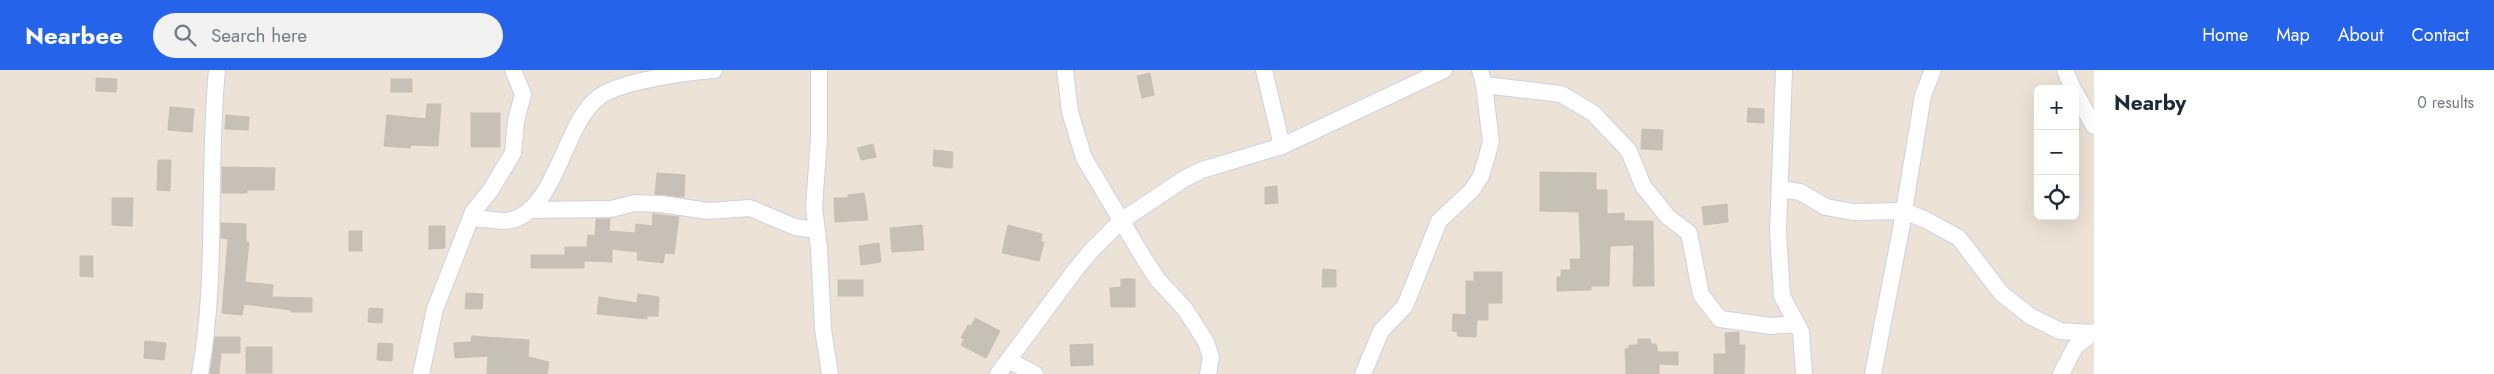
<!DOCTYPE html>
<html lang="en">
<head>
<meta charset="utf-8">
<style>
	:root { --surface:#fff; --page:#f2f2f3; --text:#1f2937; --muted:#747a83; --line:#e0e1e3; --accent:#2563eb }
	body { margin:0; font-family:Jost,sans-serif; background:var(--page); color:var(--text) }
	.controls { position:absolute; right:15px; top:15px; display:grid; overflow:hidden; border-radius:8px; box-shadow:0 5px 20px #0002 }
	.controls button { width:45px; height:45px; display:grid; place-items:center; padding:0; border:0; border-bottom:1px solid var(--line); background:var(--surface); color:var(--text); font:25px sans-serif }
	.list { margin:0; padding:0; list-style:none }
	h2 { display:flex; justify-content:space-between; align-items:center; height:65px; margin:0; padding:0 20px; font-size:21px }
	h2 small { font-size:16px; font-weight:400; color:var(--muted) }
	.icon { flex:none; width:28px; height:28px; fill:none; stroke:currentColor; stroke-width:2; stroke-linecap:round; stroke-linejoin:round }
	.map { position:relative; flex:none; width:2094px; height:304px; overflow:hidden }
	header { display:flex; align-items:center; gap:30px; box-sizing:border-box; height:70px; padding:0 25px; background:var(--accent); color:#fff }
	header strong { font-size:24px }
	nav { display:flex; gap:28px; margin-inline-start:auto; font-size:18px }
	.search { width:350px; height:45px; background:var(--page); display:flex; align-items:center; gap:12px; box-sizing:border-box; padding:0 18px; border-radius:28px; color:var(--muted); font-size:19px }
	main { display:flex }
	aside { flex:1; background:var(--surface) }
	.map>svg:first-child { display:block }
	.building { fill:#c7c0b7; stroke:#c7bfb0 }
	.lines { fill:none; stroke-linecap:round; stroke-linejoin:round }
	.minor-casing { stroke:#ccd0e3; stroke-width:18 }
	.minor { stroke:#fff; stroke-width:16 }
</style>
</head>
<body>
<header>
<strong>Nearbee</strong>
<div class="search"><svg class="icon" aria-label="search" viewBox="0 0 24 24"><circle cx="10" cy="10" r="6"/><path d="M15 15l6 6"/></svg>Search here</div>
<nav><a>Home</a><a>Map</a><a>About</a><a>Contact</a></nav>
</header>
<main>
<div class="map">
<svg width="2094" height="304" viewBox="0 0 2094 304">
	<rect width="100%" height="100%" fill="#ece3d6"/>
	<g class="building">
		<path d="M1150,3l4,22 -12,3 -5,-22z"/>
		<path d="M96,8l21,1 -1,13 -20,-1z"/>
		<rect x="391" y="9" width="21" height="13"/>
		<path d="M427,34h14l-3,42 -27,-1 -1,3 -26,-2 3,-31 39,4z"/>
		<path d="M170,37l24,2 -2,23 -24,-2z"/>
		<path d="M1748,38l16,1v14l-17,-1z"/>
		<rect x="471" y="43" width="29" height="34"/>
		<path d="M226,45l23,2 -1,13 -23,-1z"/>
		<path d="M1642,59l21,1 -1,20 -21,-1z"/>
		<path d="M873,74l3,13 -15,3 -4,-12z"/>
		<path d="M934,80l19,2 -1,16 -19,-2z"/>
		<path d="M158,90h13l-1,31 -13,-1z"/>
		<path d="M222,97l53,1 -1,22h-27v3h-25z"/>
		<path d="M1540,102l56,1v17h11v24l17,-1v8h29l1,65h-21l1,-41 -24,1 -1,40h-18v4l-34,1v-14h4v-7h10l-1,-11h11l-2,-47 -39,-1z"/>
		<path d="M657,103l28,2 -1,22 -29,-3z"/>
		<path d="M1277,116l1,17 -13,1v-17z"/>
		<path d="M864,123l4,27 -33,2 -1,-24h14v-3z"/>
		<path d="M112,128h21l-1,28 -20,-1z"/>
		<path d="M1727,134l1,18 -24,3 -2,-18z"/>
		<path d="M653,144l26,3 -5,37 -9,-1 -2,10 -26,-3 1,-8 -26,-3v13l-28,-1v7h-53v-13h34v-8h22l1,-12 7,1 1,-17h14l-1,12 26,2 1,-9 16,2z"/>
		<path d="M221,153l25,1v18h3l-4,40 28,3 -1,12 40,1v14h-21v-2l-47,-6 -2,11 -20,-2 6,-74 -7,-1z"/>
		<path d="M922,155l2,25 -32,2 -2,-24z"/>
		<path d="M1008,155l34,9 -1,8h3l-5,19 -37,-8z"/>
		<path d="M429,156h16v22l-16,1z"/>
		<rect x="349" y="161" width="13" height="20"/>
		<path d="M879,173l2,19 -20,3 -2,-19z"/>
		<path d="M80,186h13v21l-13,-1z"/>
		<path d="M1323,199l13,1v17h-14z"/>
		<path d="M1474,202h28v31h-14v17h-11l-1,17 -19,-1 1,-4 -6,-1 1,-17 13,1v-34h8z"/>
		<path d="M1121,209h14v28h-24l-1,-19 11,-1z"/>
		<rect x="838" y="210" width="25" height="16"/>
		<path d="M466,223l17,1 -1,15h-17z"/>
		<path d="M638,224l21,3 -1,19h-11v3l-50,-5 2,-17 38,6z"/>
		<path d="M369,238l14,1 -1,14 -14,-1z"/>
		<path d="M975,248l25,13 -14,27 -25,-13 3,-6 -3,-1 7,-13 3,1z"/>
		<path d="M1739,262v13h6l-1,29h-30v-20h12l-1,-21z"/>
		<path d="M472,266l57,4 -1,17 21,5 -2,12h-60l1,-18 -33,2 -1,-15 17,-1z"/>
		<path d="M215,267h25v16h-19l-2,21h-9z"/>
		<path d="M1638,269h12l1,5h5l2,8h20v13l-19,-1v10h-33l-1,-25 4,-1v-3h9z"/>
		<path d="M145,271l21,2 -2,17 -20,-2z"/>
		<path d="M378,273l15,1 -1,17 -15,-1z"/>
		<path d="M1093,274v21l-22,1 -1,-21z"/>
		<rect x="246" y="277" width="26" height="26"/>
	</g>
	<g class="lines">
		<g class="minor-casing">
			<g id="minor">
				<path d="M819,0v68l-5,69 5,41 4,81 7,45"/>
				<path d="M1065,0l5,42 14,46 62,104 12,18 27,29 21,33 5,15 -3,17"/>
				<path d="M1264,0l18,76"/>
				<path d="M1784,0l-6,162 4,64 19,36 3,42"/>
				<path d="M2065,0l8,19"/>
				<path d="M1484,15l77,9 32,19 36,38 14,35 25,31 21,16 12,62 19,24 51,7 26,-2"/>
				<path d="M2075,22l19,34"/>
				<path d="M1780,119l20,3 26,15 27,5 51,-1 22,9 33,18 42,55 29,23 30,15 33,2"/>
				<path d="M529,140l82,-1 24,-6 26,1 47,7 42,-3 45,19 21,3"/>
				<path d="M480,149c8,0 18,2 26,2 50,-5 57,-98 93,-124 21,-16 88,-25 115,-27"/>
				<path d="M1010,291l25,13"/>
				<path d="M200,304c18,-100 7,-203 17,-304"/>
				<path d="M421,304l14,-65 38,-97 17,-21 23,-38 3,-32 7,-27 -10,-24"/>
				<path d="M998,304l78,-105 15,-18 30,-30 63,-42 18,-9 80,-24 162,-76"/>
				<path d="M1363,304l18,-43 24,-25 34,-85 33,-31 9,-14 10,-34 -7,-57 -4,-15"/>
				<path d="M1873,304l28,-145 22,-134 10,-25"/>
				<path d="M2061,304l14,-27 19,-15"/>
			</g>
		</g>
		<use href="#minor" class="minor"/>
	</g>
</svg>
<div class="controls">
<button>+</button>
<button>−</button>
<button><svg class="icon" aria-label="locate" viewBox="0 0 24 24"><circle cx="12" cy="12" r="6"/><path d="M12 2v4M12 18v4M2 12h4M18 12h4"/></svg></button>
</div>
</div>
<aside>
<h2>Nearby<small>0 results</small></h2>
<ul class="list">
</ul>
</aside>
</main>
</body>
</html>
